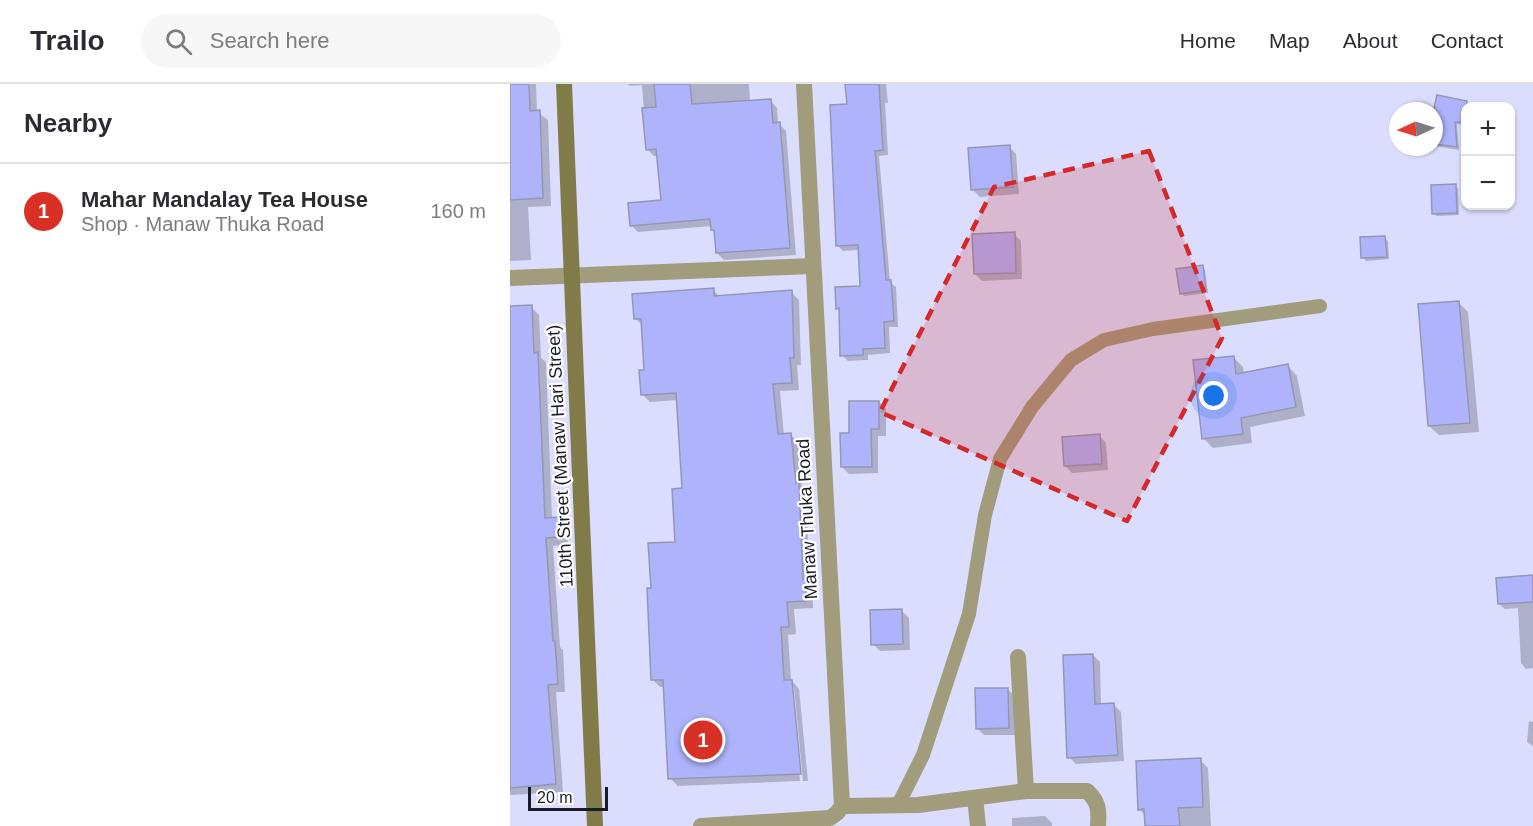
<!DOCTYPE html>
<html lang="en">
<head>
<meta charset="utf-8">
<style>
	:root { --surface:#fff; --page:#f7f7f7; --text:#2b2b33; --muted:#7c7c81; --line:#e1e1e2; --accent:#d93025 }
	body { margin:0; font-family:Arial,sans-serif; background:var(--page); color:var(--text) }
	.controls { position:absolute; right:18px; top:18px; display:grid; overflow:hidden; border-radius:12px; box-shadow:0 2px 4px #0004 }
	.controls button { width:54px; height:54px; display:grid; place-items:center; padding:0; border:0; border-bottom:2px solid var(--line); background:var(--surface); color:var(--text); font:30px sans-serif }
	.compass { position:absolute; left:879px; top:18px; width:54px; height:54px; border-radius:50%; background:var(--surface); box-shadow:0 2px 4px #0004; rotate:266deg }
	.scale { position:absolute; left:18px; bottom:15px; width:80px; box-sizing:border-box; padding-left:6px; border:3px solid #1a1b26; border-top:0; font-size:16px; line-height:21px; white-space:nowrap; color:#1a1b26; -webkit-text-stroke:4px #fff; paint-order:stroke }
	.you { position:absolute; left:704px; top:312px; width:21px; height:21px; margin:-15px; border:4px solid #fff; border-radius:50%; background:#1a73e8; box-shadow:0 0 0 9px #1a73e833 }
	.badge { display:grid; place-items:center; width:39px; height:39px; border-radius:50%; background:var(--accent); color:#fff; font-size:20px; font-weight:700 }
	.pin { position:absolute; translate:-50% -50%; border:3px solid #fff; box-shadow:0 2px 6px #0006 }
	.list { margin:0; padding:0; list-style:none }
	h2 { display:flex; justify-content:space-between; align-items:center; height:78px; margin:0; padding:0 24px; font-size:26px }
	h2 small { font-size:20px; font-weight:400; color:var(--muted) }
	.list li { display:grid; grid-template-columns:39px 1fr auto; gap:18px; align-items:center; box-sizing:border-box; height:96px; padding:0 24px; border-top:2px solid var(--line) }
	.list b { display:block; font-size:22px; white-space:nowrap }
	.list p { margin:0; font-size:20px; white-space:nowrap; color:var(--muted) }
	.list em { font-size:20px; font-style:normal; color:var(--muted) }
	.icon { flex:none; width:33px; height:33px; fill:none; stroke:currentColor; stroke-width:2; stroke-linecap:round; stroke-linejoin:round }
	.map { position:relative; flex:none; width:1023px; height:742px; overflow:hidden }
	header { display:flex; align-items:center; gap:36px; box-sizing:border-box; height:84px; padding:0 30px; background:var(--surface); border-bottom:2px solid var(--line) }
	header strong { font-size:28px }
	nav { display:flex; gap:33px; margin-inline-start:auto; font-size:21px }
	.search { width:420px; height:54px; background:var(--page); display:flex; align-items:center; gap:15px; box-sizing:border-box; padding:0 21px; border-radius:33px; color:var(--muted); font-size:22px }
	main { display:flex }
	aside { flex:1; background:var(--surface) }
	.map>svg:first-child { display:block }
	.shadow { fill:#0003 }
	.building { fill:#afb3fb; stroke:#9497b4; stroke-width:1.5 }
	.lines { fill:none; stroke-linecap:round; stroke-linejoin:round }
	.service { stroke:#a09c7c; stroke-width:14 }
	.minor { stroke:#a09c7c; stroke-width:16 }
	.secondary { stroke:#817b4a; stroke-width:16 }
	.marked { fill:#d62828; fill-opacity:0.2; stroke:#d62828; stroke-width:4.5; stroke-dasharray:12 8; stroke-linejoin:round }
	.labels { text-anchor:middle; stroke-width:4.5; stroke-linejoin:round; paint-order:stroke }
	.street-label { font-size:18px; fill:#1a1b26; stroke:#fff }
</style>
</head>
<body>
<header>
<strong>Trailo</strong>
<div class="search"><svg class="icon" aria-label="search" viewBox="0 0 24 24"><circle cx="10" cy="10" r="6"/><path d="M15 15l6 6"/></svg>Search here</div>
<nav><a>Home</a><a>Map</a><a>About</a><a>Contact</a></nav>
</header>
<main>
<aside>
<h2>Nearby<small></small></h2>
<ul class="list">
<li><span class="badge">1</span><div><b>Mahar Mandalay Tea House</b><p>Shop · Manaw Thuka Road</p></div><em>160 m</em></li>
</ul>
</aside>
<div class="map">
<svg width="1023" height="742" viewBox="0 0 1023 742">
	<rect width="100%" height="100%" fill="#daddfd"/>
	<g class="shadow">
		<path d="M0,0h26l1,28 11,8 3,86 -23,1 3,53 -21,1z"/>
		<path d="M118,0h121l1,18 21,-1 6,7 1,15 8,8 10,124 -72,5 -7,-7 -1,-20 -4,-3v-4l-74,6 -7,-7 31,-23 -4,-46h-4l-7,-7 -5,-64 -12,1z"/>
		<path d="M337,0h39l2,19h-3l3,52 -9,1 11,126 6,5 2,40h-9l1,26 -22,2v5l-20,1 -6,-6 -1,-44 -3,-3 23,-21 -2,-37 -16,1 -5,-5 10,-140z"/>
		<path d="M956,18l3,3 -3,1 -1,19 -8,-1 2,26 -25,-4v-29z"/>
		<path d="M499,63l7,7 3,40 -39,3 -7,-7z"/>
		<path d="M945,102l3,3 1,26 -22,1 -4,-3z"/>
		<path d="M504,150l7,7 1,38 -40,2 -7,-7z"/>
		<path d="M875,154l3,3 1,18 -23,2 -3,-3z"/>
		<path d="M692,183l3,3 3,23 -24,3 -3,-3z"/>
		<path d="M203,206l7,7 71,-5 8,8 2,65h-4l2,25 -19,1 4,44 6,-1 8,8 4,46 4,4 4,94 2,2 1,20 -19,1 2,25 -8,1 3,45 8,9 9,92h-5l-9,-94h-3l9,94 -122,5 -8,-8 -6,-91h-4l-8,-8 32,-189 -6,-90 -28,2 -8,-8 4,-23 -3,-45 -8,-8z"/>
		<path d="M949,219l9,9 11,120 -40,3 -10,-9z"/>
		<path d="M0,223h21l8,8 2,43 5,4 6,157h7l8,8 1,18 -15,1 7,101 3,3 2,42h-9l7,100 -53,3z"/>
		<path d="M723,273l10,10 1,7 44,-8 9,10 8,40 -55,11 2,16 -39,5 -10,-10z"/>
		<path d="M369,318l7,7v27h-8v37l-29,1 -7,-7 8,-33z"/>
		<path d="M589,351l7,8 2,27 -36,3 -7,-7z"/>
		<path d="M1023,493v91l-7,1 -5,-6 -3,-55 -13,1 -6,-5z"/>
		<path d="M392,527l7,7 1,32 -30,1 -7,-7z"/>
		<path d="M583,571l7,7 1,43h13l7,7 3,49 -48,3 -7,-7z"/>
		<path d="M497,605l8,7v39h-31l-7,-7z"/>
		<path d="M1019,637l4,1v24l-6,-4z"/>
		<path d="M690,676l8,8 3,58h-64l-1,-10 -7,-7z"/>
		<path d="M535,732l7,7v3h-40v-8z"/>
	</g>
	<g class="building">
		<path d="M0,0h19l1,27 10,-1 3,88 -33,2z"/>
		<path d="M144,0h36l2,20 79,-5 2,24 7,-1 10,126 -74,5 -2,-23h-3l-1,-11 -80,7 -2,-23 33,-3 -5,-51 -10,1 -4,-42 14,-1z"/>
		<path d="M335,0h34l4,66 -8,1 11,129h5l3,41 -10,1 1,26 -22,1v6l-23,1 -1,-48 -3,1 -1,-22 25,-1 -2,-41 -22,1 -6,-141 17,-1z"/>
		<path d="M927,11l30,6 -4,22 -8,-1 2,25 -23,-3v-36z"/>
		<path d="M500,61l3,42 -42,3 -3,-42z"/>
		<path d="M946,100l1,29 -25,1 -1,-29z"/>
		<path d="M505,148l1,41 -42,1 -2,-40z"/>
		<path d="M875,152l2,21 -26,1 -1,-21z"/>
		<path d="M693,181l3,25 -26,4 -4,-25z"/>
		<path d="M204,204v8l78,-6 2,68h-4l2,25 -19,1 5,50 13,-1 5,50 3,-1 4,97h2l1,22 -19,1 2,25h-8l3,53h8l9,94 -133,5 -5,-99h-12l-4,-92h4l-3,-45 27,-1 -3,-53 10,-1 -6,-95 -35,2 -2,-25h5l-3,-51h-7l-2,-25z"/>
		<path d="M949,217l11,122 -42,3 -10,-122z"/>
		<path d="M22,221l2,48 4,-1 7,166 15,-1 1,20 -15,1 7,103h2l3,43 -10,1 8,99 -46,4v-482z"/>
		<path d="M724,272l2,18 52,-10 8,43 -55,11 2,16 -41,5 -9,-79z"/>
		<path d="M339,317h30v28h-8l1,38h-31l-1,-34h9z"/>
		<path d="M590,350l2,30 -38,2 -2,-29z"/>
		<path d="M1023,491v27l-35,2 -2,-26z"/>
		<path d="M392,525l1,35 -32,1 -1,-35z"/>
		<path d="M583,570l2,50 19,-1 4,52 -51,3 -4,-103z"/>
		<path d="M465,604h33l1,40 -33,1z"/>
		<path d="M691,674l2,49 -25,1 2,18h-35l-1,-17 -6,1 -2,-49z"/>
	</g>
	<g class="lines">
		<path class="service" d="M388,721l25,-50 46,-141 16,-99 15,-56 32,-52 39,-47 33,-20 49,-11 167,-23"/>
		<g class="minor">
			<path d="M0,194l303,-12"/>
			<path d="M508,573l8,134"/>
			<path d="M465,714l3,28"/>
			<path d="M332,722l76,-1 108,-14h61c12,11 12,19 11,35"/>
			<path d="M191,742l129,-8 7,-5 5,-7 -38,-722"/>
		</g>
		<path class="secondary" d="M54,0c8,247 22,495 31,742"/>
	</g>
	<path class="marked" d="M639,67l73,187 -95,183 -247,-109 114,-225z"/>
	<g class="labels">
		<g class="street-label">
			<text transform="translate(50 372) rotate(-93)" y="6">110th Street (Manaw Hari Street)</text>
			<text transform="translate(297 435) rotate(-93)" y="6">Manaw Thuka Road</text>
		</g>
	</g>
</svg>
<div class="controls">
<button>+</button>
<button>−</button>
</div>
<svg class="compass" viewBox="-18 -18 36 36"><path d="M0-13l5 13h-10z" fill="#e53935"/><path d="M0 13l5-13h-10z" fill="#7c7c81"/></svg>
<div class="scale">20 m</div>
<div class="you"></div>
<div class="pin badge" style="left:193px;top:656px">1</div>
</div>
</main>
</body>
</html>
